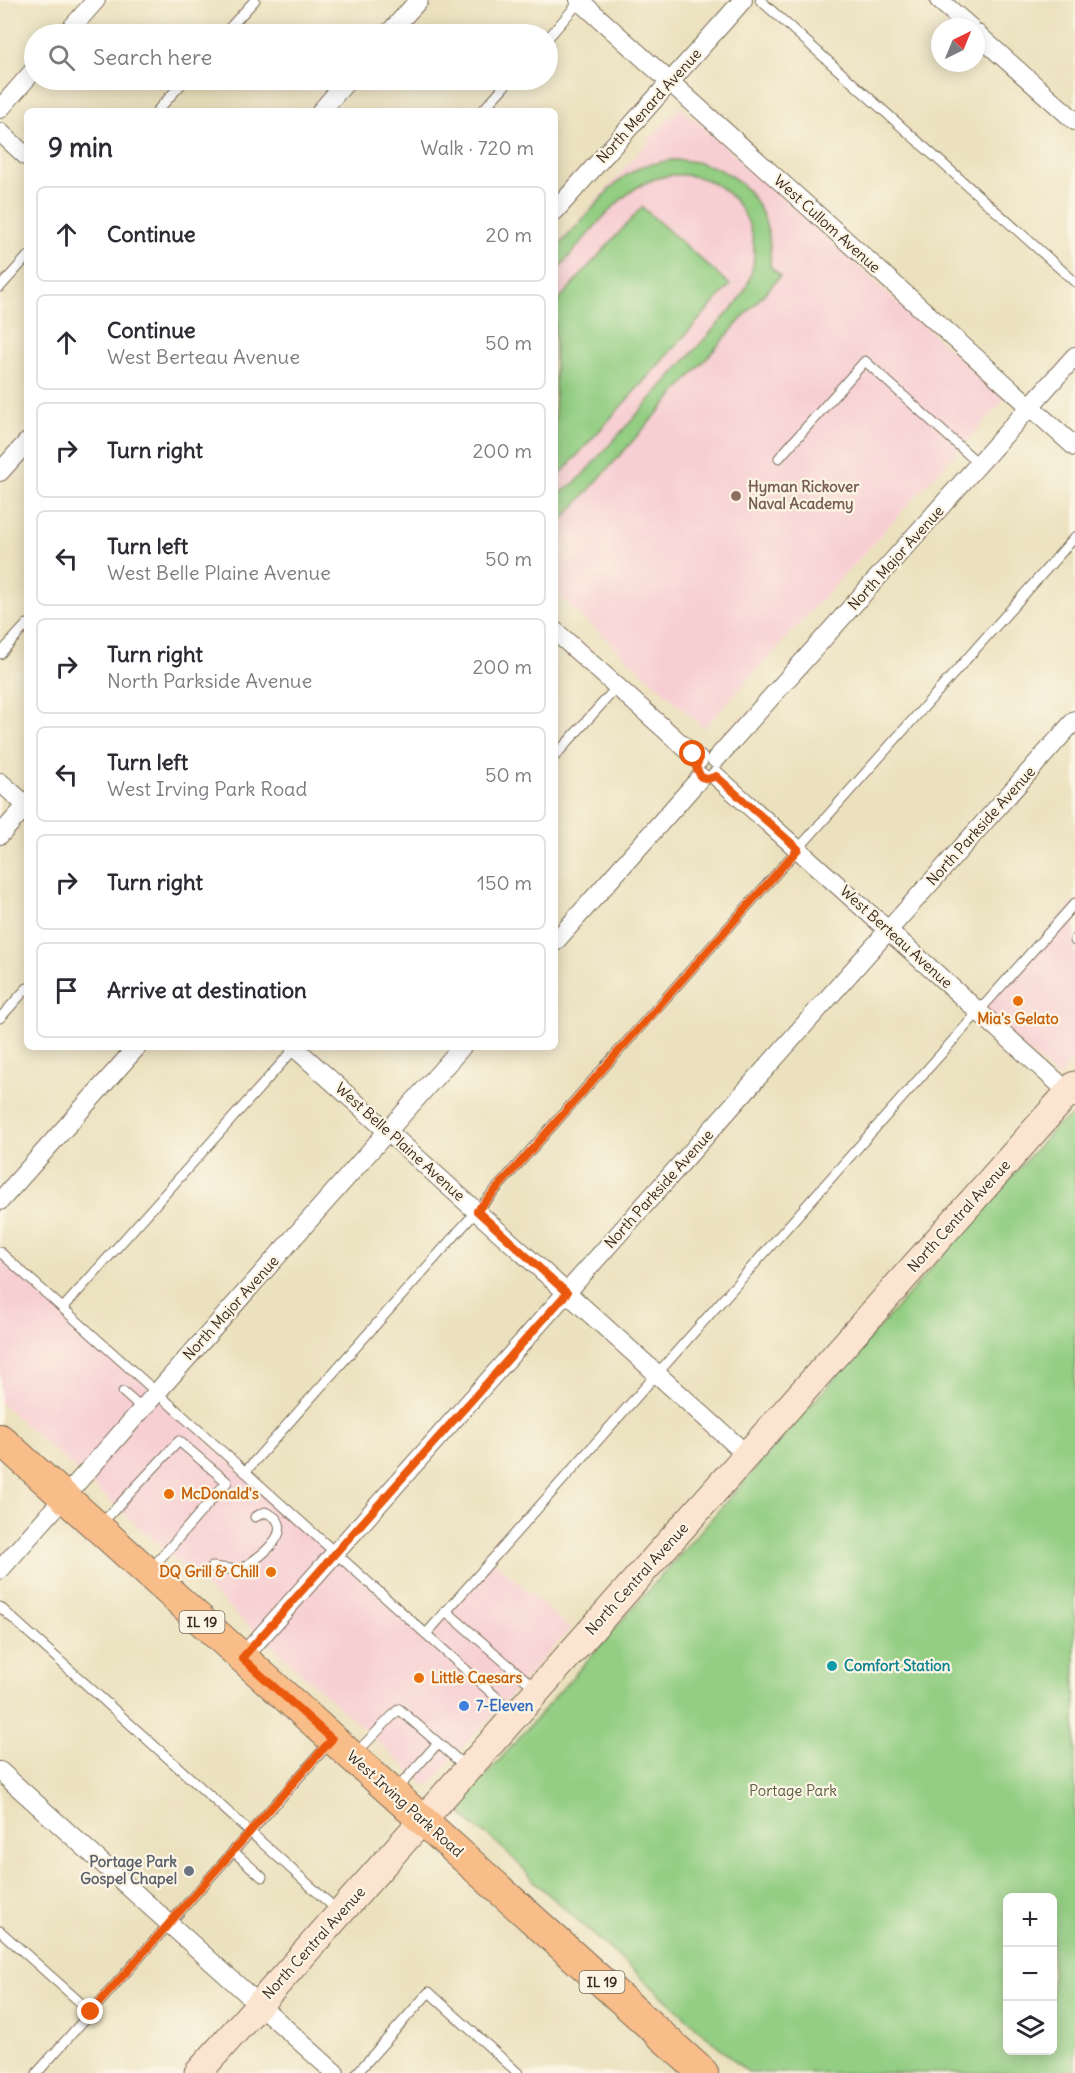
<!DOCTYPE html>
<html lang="en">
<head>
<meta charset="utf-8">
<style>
	:root { --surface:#fff; --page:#f7f7f7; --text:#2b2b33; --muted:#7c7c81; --line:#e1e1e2 }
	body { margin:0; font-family:Delius,sans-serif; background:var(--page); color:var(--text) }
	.controls { position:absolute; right:18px; bottom:18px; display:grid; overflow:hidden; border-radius:9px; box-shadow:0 3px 15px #0003 }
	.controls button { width:54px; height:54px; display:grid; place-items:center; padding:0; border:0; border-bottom:2px solid var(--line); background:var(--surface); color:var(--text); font:30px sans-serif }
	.compass { position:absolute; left:931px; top:18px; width:54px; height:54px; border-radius:50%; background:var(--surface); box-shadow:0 3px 15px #0003; rotate:43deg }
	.stop { position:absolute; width:18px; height:18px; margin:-14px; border:4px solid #ea580c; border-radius:50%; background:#fff }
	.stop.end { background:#ea580c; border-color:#fff; box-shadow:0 2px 6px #0008 }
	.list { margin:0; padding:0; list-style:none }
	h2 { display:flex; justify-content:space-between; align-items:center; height:78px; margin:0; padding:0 24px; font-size:26px }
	h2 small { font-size:20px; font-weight:400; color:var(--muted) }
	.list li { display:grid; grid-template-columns:39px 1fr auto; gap:18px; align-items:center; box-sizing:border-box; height:96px; margin:0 12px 12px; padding:0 12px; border:2px solid var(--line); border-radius:9px }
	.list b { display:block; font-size:22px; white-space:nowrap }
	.list p { margin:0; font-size:20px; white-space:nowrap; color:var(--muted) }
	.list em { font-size:20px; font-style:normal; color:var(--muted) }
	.icon { flex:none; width:33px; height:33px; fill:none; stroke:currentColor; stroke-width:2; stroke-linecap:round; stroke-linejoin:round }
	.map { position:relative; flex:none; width:1075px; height:2073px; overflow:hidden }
	.search { position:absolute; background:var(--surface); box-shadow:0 3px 15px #0003; left:24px; top:24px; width:534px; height:66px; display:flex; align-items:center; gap:15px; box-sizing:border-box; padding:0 21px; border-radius:33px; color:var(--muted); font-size:22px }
	.panel { position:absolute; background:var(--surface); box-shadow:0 3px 15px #0003; left:24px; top:108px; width:534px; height:942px; border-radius:9px }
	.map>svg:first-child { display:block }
	.built { fill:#f7cfd3 }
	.park { fill:#93ce83; stroke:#677c50; stroke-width:1.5; fill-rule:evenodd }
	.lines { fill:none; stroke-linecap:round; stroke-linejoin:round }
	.lane-casing { stroke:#796a56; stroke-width:11 }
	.street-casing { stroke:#796a56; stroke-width:20 }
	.secondary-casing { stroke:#796a56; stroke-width:29 }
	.primary-casing { stroke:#796a56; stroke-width:32 }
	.lane { stroke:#fff; stroke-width:9 }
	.street { stroke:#fff; stroke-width:18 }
	.secondary { stroke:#fce5d0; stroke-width:27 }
	.primary { stroke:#f8bd89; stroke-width:30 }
	.route { stroke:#ea580c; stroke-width:8 }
	.education-dot { fill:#8d6e63; stroke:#fcf5e5; stroke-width:2 }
	.food-dot { fill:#e8710a; stroke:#fcf5e5; stroke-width:2 }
	.culture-dot { fill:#0f9aa8; stroke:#fcf5e5; stroke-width:2 }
	.shop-dot { fill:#3f7fe0; stroke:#fcf5e5; stroke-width:2 }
	.worship-dot { fill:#6b7280; stroke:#fcf5e5; stroke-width:2 }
	.labels { text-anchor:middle; stroke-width:4.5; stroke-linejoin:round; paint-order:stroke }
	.shield { fill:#fcf5e5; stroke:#75675a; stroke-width:1.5 }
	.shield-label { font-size:14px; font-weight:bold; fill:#3b2a1e }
	.street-label { font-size:15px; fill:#3b2a1e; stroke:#fcf5e5 }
	.education-label { font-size:15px; font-weight:bold; fill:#785e54; stroke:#fcf5e5; text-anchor:start }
	.food-label { font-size:15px; font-weight:bold; fill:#c56008; stroke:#fcf5e5; text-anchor:start }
	.culture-label { font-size:15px; font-weight:bold; fill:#0d838f; stroke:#fcf5e5; text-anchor:start }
	.shop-label { font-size:15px; font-weight:bold; fill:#366cbe; stroke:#fcf5e5; text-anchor:start }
	.park-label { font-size:15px; fill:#555b3c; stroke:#fcf5e5 }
	.worship-label { font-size:15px; font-weight:bold; fill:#5b616d; stroke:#fcf5e5; text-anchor:end }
</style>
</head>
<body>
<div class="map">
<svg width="1075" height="2073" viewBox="0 0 1075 2073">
	<rect width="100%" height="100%" fill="#fcf5e5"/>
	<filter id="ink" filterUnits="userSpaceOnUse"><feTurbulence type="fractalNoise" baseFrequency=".0167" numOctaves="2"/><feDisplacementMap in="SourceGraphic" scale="12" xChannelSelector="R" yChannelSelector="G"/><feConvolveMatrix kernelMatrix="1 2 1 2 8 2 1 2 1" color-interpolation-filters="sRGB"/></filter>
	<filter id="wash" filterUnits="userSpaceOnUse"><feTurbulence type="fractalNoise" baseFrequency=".008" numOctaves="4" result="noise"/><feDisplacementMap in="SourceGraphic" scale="24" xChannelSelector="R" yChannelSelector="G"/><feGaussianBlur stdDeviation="1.35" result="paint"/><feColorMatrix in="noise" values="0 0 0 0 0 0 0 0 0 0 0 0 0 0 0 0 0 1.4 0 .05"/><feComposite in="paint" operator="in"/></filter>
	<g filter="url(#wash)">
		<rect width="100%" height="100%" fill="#ebe1be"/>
		<g class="built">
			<path d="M680,106l325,293 -301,329 -149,-135v-346z"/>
			<path d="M1075,900v159l-17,19 -79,-70z"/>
			<path d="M0,1254l425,383 69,-76 76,68 -142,158 -428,-385z"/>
		</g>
		<g class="park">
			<path d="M672,160c64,0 102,43 98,106l10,10 -225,252v-31l23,-17 158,-176c51,-67 -15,-157 -91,-121 -29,13 -68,65 -90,90v-23l56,-62 14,-12 17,-10z"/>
			<path d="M642,207l88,78 -175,195v-176z"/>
			<path d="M1073,1116h2v957h-327l-212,-190c-14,-16 -28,-31 -44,-44 -9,-7 -25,-16 -29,-26 -3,-6 2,-11 5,-17l589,-671zM1008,1898h44v152h-44z"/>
		</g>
	</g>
	<g filter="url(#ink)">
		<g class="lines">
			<g class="lane-casing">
				<g id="lane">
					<path d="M760,0l315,282"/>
					<path d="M224,34l31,-34"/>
					<path d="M548,38l33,-38"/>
					<path d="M157,111l28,-31"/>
					<path d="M482,111l28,-31"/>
					<path d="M0,287l27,-30"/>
					<path d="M779,458l86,-97 114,103"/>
					<path d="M0,654l27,-30"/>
					<path d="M555,756l62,-69"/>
					<path d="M1075,939v2"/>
					<path d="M0,1018l27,-30"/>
					<path d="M0,1252l514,461"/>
					<path d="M63,1308l233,-261"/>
					<path d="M123,1392l19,17"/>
					<path d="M245,1472l830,-935"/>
					<path d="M101,1524l78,-83 48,41 -76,87"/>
					<path d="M212,1567l28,3c12,-8 50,-32 37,-50 -2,-4 -8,-6 -12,-8l-10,5"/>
					<path d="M0,1607l338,304"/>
					<path d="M446,1611l89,77"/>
					<path d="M426,1634l649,-731"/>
					<path d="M356,1753l43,-44 68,59"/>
					<path d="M396,1790l42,-47"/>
					<path d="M233,1851l29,26"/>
					<path d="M0,1931l91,81"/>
					<path d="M37,2073l294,-332"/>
					<path d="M357,2073l72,-81 89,81"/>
				</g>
			</g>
			<g class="street-casing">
				<g id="street">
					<path d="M579,0l496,447"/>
					<path d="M939,0l31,27"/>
					<path d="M976,33l99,88"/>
					<path d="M66,34l30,-34"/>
					<path d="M388,34l31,-34"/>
					<path d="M0,109l34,-39"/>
					<path d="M321,111l27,-31"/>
					<path d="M0,132l27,25"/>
					<path d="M555,211l188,-211"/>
					<path d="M0,472l27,-30"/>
					<path d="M555,631l144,129"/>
					<path d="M716,759l359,-403"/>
					<path d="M716,776l359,322"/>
					<path d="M0,782l27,24"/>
					<path d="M0,835l27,-30"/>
					<path d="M555,942l146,-165"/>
					<path d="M294,1047l453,408"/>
					<path d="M0,1201l137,-154"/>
					<path d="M0,1570l462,-523"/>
					<path d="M242,1658l833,-938"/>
					<path d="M0,1771l335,302"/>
				</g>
			</g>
			<g class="secondary-casing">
				<path id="secondary" d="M198,2073l877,-988"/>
			</g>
			<g class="primary-casing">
				<path id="primary" d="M0,1439l703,634"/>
			</g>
			<use href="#lane" class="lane"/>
			<use href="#street" class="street"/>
			<use href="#secondary" class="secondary"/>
			<use href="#primary" class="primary"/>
		</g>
	</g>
	<g class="lines" filter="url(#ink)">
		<path class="route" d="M91,2012l241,-273 -90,-81 325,-365 -90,-82 321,-362 -82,-73 -8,3 -7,-2 -5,-10 3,-7 -6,-6"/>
	</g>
	<circle class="education-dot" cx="736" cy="496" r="6"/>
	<g class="food-dot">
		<circle cx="1018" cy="1001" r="6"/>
		<circle cx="169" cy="1494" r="6"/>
		<circle cx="271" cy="1572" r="6"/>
		<circle cx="419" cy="1678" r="6"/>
	</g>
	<circle class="culture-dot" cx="832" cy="1666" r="6"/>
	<circle class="shop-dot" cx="464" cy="1706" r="6"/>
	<circle class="worship-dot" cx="189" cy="1871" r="6"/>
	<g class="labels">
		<g class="shield">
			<rect x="179.5" y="1611" width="45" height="22" rx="4.5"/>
			<rect x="579.5" y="1971" width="45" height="22" rx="4.5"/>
		</g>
		<g class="shield-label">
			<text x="202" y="1627">IL 19</text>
			<text x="602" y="1987">IL 19</text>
		</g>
		<g class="street-label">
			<text transform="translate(649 106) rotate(-48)" y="5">North Menard Avenue</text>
			<text transform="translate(827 224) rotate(42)" y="5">West Cullom Avenue</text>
			<text transform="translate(896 558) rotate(-48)" y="5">North Major Avenue</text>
			<text transform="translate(981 826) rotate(-48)" y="5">North Parkside Avenue</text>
			<text transform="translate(896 937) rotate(42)" y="5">West Berteau Avenue</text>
			<text transform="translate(400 1142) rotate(42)" y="5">West Belle Plaine Avenue</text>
			<text transform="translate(659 1189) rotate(-48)" y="5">North Parkside Avenue</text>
			<text transform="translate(959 1216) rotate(-48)" y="5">North Central Avenue</text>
			<text transform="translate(231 1308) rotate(-48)" y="5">North Major Avenue</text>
			<text transform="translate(637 1579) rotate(-48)" y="5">North Central Avenue</text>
			<text transform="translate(405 1804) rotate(42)" y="5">West Irving Park Road</text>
			<text transform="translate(314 1943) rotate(-48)" y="5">North Central Avenue</text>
		</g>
		<g class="education-label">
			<text x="748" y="492">Hyman Rickover<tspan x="748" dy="17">Naval Academy</tspan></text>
		</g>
		<g class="food-label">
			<text x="1018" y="1024" text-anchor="middle">Mia's Gelato</text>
			<text x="181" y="1499">McDonald's</text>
			<text x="259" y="1577" text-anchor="end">DQ Grill &amp; Chill</text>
			<text x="431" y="1683">Little Caesars</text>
		</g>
		<g class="culture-label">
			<text x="844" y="1671">Comfort Station</text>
		</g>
		<g class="shop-label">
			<text x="476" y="1711">7-Eleven</text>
		</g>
		<g class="park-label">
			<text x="793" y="1796">Portage Park</text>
		</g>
		<g class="worship-label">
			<text x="177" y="1867">Portage Park<tspan x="177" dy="17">Gospel Chapel</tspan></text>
		</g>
	</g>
</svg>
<div class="controls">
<button>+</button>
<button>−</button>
<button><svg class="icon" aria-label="layers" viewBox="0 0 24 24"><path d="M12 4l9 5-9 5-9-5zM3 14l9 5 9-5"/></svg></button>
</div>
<svg class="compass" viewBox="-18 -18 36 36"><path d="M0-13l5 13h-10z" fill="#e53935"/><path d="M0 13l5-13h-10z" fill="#7c7c81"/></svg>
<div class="stop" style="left:693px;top:754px"></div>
<div class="stop end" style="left:91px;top:2012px"></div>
<div class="search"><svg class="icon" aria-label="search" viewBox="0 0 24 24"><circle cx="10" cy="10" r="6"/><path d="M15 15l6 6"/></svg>Search here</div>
<section class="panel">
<h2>9 min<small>Walk · 720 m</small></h2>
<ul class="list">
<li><svg class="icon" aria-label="ahead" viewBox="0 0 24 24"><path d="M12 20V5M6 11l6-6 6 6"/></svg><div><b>Continue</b></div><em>20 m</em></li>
<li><svg class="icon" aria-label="ahead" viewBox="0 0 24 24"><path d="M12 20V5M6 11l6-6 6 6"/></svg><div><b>Continue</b><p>West Berteau Avenue</p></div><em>50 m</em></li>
<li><svg class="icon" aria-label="right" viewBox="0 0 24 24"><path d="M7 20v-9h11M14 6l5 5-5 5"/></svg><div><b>Turn right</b></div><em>200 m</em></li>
<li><svg class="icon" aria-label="left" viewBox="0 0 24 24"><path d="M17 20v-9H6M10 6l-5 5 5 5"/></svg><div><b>Turn left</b><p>West Belle Plaine Avenue</p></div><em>50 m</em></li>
<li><svg class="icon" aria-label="right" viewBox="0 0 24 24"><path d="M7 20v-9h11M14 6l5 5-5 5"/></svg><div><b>Turn right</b><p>North Parkside Avenue</p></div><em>200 m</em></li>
<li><svg class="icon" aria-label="left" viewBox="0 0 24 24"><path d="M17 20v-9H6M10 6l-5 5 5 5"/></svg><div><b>Turn left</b><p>West Irving Park Road</p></div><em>50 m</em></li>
<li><svg class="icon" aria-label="right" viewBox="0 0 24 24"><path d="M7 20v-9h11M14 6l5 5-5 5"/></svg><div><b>Turn right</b></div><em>150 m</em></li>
<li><svg class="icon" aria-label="arrive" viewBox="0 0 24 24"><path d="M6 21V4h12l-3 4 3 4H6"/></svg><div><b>Arrive at destination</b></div></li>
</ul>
</section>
</div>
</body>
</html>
